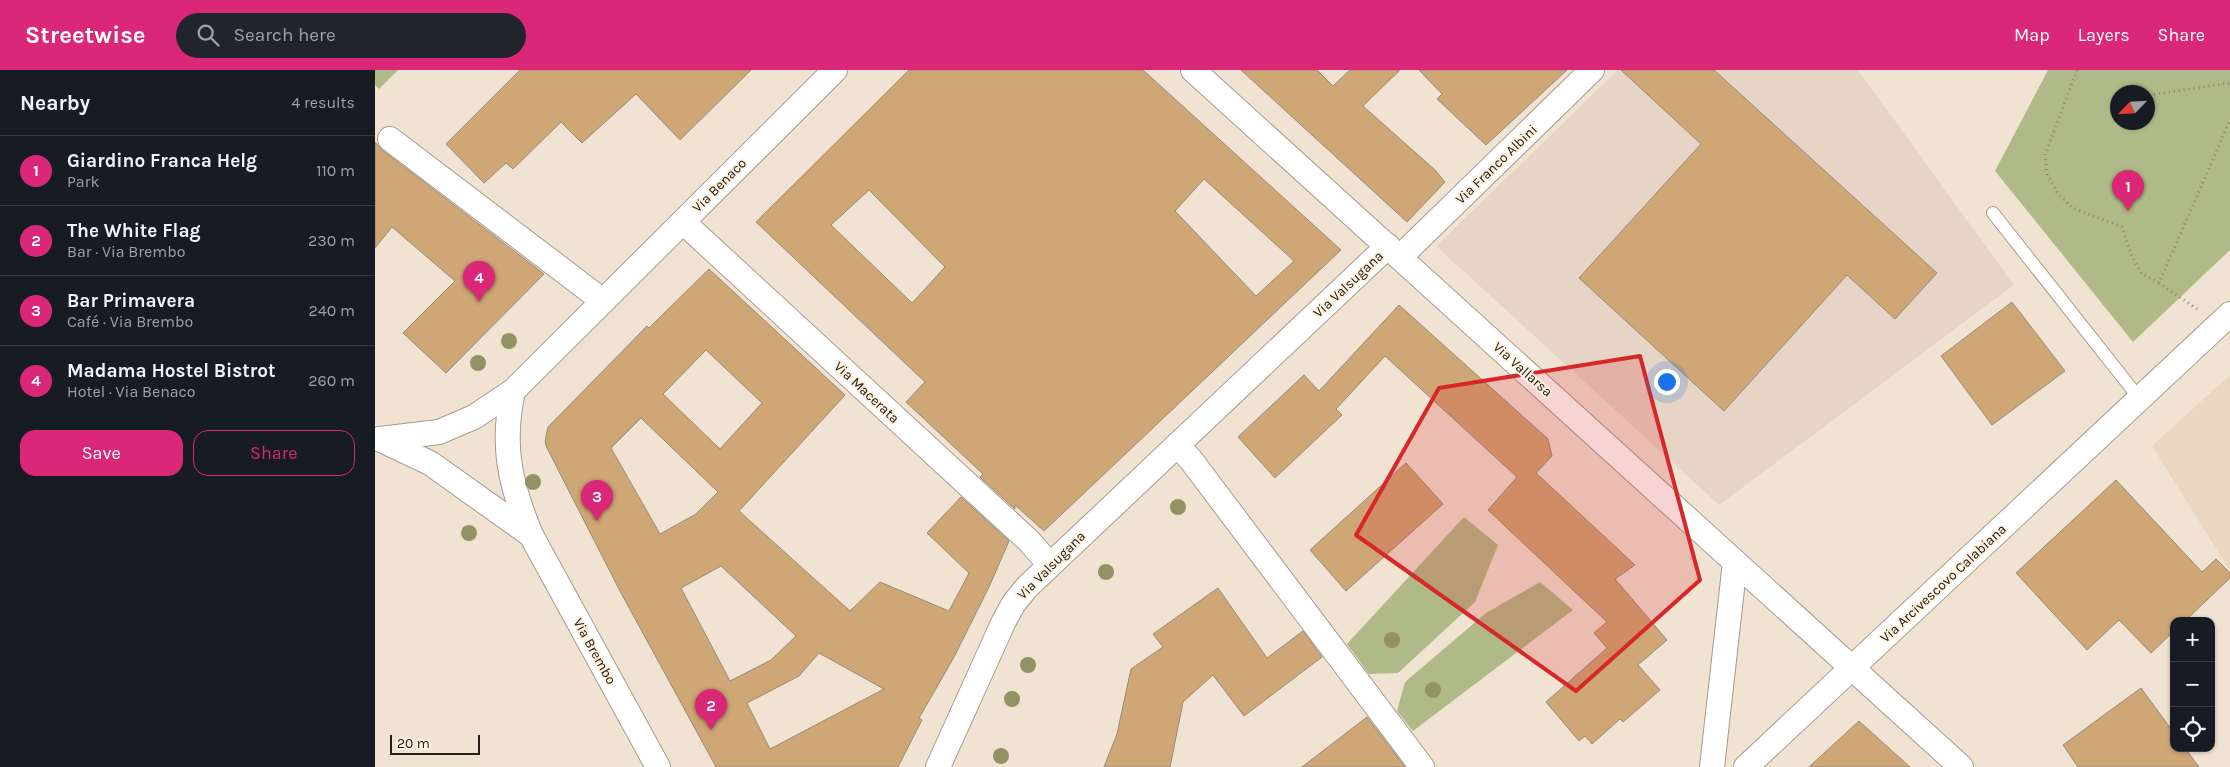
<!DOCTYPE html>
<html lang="en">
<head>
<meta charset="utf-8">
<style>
	:root { --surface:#171b24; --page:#20242c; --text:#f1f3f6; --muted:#9ea1a6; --line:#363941; --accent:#db2777 }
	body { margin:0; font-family:Karla,sans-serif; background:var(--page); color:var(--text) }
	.controls { position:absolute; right:15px; bottom:15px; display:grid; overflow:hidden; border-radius:10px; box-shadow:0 1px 4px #0004 }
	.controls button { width:45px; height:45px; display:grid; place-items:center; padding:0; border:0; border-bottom:1px solid var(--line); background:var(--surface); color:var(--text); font:25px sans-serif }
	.compass { position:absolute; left:1735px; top:15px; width:45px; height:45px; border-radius:50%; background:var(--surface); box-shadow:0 1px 4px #0004; rotate:245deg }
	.scale { position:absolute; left:15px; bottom:12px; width:90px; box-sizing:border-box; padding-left:5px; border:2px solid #25201a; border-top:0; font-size:14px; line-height:18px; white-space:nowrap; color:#25201a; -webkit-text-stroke:4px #fef1df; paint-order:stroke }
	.you { position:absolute; left:1291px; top:311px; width:18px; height:18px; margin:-12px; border:4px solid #fff; border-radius:50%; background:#1a73e8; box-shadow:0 0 0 8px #1a73e833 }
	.badge { display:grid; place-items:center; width:32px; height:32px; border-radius:50%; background:var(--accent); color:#fff; font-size:16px; font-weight:700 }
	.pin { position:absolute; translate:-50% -41px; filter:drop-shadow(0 1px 2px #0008) }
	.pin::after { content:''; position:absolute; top:26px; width:18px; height:15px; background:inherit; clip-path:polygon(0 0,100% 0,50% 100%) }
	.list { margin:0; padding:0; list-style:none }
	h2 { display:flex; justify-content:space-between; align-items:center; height:65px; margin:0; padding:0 20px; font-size:21px }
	h2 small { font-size:16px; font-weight:400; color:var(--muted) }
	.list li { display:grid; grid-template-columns:32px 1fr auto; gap:15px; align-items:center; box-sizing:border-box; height:70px; padding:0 20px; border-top:1px solid var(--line) }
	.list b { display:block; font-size:19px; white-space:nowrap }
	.list p { margin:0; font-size:16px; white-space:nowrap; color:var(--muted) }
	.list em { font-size:16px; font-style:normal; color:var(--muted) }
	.actions { display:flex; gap:10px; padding:15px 20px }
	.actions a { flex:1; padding:11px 0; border:1px solid var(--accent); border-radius:15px; text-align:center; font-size:18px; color:var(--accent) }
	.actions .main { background:var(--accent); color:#fff }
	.icon { flex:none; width:28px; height:28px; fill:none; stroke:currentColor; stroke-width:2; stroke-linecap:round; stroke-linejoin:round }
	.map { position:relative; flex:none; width:1855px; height:697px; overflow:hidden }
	header { display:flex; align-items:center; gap:30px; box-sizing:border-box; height:70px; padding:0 25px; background:var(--accent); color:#fff }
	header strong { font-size:24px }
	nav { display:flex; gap:28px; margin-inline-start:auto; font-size:18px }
	.search { width:350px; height:45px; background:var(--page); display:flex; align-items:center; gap:12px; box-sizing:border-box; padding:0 18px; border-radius:28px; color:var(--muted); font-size:19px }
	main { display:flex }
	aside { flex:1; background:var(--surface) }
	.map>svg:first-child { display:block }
	.built { fill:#ead7c1 }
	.education { fill:#e6d4c5 }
	.green { fill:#afba88; fill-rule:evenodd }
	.building { fill:#cfa675; stroke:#988a7b; fill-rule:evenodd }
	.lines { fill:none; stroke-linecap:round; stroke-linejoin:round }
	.lane-casing { stroke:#a89b8b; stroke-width:14 }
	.street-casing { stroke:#a89b8b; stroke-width:26 }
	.path { stroke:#8f8579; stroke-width:3; stroke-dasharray:1 4; stroke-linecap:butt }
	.lane { stroke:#fff; stroke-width:12 }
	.street { stroke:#fff; stroke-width:24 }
	.tree { fill:#929264 }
	.marked { fill:#d62828; fill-opacity:0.2; stroke:#d62828; stroke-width:4; stroke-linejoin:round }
	.labels { text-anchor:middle; stroke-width:4; stroke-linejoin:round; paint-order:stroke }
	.street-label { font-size:14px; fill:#25201a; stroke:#fef1df }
</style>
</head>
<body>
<header>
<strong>Streetwise</strong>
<div class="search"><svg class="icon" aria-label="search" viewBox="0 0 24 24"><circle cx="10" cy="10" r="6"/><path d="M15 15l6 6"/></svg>Search here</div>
<nav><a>Map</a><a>Layers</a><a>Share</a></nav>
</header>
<main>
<aside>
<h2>Nearby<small>4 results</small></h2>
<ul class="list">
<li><span class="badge">1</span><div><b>Giardino Franca Helg</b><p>Park</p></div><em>110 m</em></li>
<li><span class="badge">2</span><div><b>The White Flag</b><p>Bar · Via Brembo</p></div><em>230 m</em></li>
<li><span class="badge">3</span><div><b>Bar Primavera</b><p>Café · Via Brembo</p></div><em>240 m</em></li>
<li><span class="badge">4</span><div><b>Madama Hostel Bistrot</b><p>Hotel · Via Benaco</p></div><em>260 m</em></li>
</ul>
<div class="actions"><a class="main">Save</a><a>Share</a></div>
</aside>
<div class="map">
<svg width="1855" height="697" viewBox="0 0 1855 697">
	<rect width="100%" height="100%" fill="#f1e3d2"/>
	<path class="built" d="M1855,305v196l-78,-125z"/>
	<path class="education" d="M1243,0h240l156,215 -295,220 -283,-259z"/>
	<g class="green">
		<path d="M0,0h23l-19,19 -4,-4z"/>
		<path d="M1673,0h182v180l-97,92 -138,-171zM1772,22v30h-30v-30z"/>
		<path d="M1089,447l34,28 -23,57 -77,71 -29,1 -22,-30z"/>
		<path d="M1165,512l33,28 -160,121 -16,-20 8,-29 81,-69z"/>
	</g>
	<g class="building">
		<path d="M145,0h231l-71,70 -44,-46 -54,49 -21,-21 -48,47 -7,-6 -22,20 -38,-39z"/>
		<path d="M534,0h234l198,180 -297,281 -29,-26v4l-35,-32 3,-3 -77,-72 19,-20 -169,-160zM829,109l90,82 -38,35 -81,-85zM494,120l76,77 -33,36 -81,-78z"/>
		<path d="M866,0h76l16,16 17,-16h50l-37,36 72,64 10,12 -38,40z"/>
		<path d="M1044,0h148l-81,75 -49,-46 5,-5z"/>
		<path d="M1246,0h93l223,203 -42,46 -48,-44 -123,136 -145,-133 122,-134z"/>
		<path d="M0,72l7,8 162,124 -98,99 -43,-40 52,-52 -63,-54 -17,21z"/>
		<path d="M334,199l136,126 -106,116 111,100 30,-29 69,29 20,-38 -42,-40 34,-36 48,44 -20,46 -36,72 -34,59 3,2 -24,47h-182l-95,-174 -74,-145 -2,-6 3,-15 99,-101 2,2zM331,280l56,53 -42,46 -57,-55zM266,348l77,74 -22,22 -36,20 -49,-86zM346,496l75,70 -25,24 -41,21 -49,-93zM444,583l65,36 -114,60 -23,-46 52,-27z"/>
		<path d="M1637,232l53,69 -73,54 -51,-69z"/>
		<path d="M1024,235l149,134 4,17 -16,17 99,92 -20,14 52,61 -29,25 22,25 -37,32 -3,-3 -28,25 -7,-8 -6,5 -33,-39 61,-54 -13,-15 13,-11 -119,-112 29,-33 -132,-121 -49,53 6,6 -67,63 -37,-41 66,-62 15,16z"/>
		<path d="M1031,393l37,41 -97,87 -36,-41z"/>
		<path d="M1741,410l86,92 14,-13 14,14v5l-45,43h-11v10l-23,22 -32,-33 -32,30 -71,-77z"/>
		<path d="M843,518l49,70 36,-27 19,26 -78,59 -31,-41 -30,27 -13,65h-66l13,-33 14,-65 32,-22 -10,-13z"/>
		<path d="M1766,618l33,45v15h11l14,19h-121l-15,-22z"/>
		<path d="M992,647l38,50h-103z"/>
		<path d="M1484,651l51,46h-101z"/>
	</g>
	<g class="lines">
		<g class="lane-casing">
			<path id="lane" d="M1618,143l146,185"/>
		</g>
		<g class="street-casing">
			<g id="street">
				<path d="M818,0l768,697"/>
				<path d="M15,69l213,162"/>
				<path d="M308,152l346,319 21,24"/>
				<path d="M1025,187l192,-187"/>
				<path d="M138,321c-12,55 -3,93 18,144l127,232"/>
				<path d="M5,369l59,-7 35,-15 39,-26 322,-321"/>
				<path d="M6,370l49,23 101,72"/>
				<path d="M802,375l14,15 231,307"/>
				<path d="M563,697l66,-146 10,-18 13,-16 361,-341"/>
				<path d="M1337,697l23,-205"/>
				<path d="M1371,697l484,-453"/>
			</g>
		</g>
		<g class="path">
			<path d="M1702,0l-32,85 2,19 11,20 15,14 49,19 8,25 11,21 18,10"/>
			<path d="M1774,25l81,-12"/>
			<path d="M1822,239l-38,-26 71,-163"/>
		</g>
		<use href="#lane" class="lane"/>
		<use href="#street" class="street"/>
	</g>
	<g class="tree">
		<circle cx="134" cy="271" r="8"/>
		<circle cx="103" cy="293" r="8"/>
		<circle cx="158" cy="412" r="8"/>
		<circle cx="803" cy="437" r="8"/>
		<circle cx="94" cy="463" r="8"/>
		<circle cx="731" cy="502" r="8"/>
		<circle cx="1017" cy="570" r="8"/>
		<circle cx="653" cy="595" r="8"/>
		<circle cx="1058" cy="620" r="8"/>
		<circle cx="637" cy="629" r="8"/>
		<circle cx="626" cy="686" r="8"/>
	</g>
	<path class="marked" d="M1265,286l60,224 -124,111 -220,-156 83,-147z"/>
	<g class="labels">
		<g class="street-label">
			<text transform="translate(1121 94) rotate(-44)" y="5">Via Franco Albini</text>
			<text transform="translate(344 115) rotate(-45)" y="5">Via Benaco</text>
			<text transform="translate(973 214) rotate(-43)" y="5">Via Valsugana</text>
			<text transform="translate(1148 299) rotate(42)" y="5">Via Vallarsa</text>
			<text transform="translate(492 322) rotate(43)" y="5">Via Macerata</text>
			<text transform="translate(676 495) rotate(-45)" y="5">Via Valsugana</text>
			<text transform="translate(1568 513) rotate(-43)" y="5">Via Arcivescovo Calabiana</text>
			<text transform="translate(220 581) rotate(61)" y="5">Via Brembo</text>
		</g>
	</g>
</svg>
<div class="controls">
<button>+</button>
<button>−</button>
<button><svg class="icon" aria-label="locate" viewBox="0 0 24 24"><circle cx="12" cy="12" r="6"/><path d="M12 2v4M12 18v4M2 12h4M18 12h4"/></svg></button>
</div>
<svg class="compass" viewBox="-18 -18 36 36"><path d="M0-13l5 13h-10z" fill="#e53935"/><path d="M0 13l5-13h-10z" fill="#9ea1a6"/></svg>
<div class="scale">20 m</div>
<div class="you"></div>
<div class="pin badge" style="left:1753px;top:141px">1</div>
<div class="pin badge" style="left:336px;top:660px">2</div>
<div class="pin badge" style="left:222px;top:451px">3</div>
<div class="pin badge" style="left:104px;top:232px">4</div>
</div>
</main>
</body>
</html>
